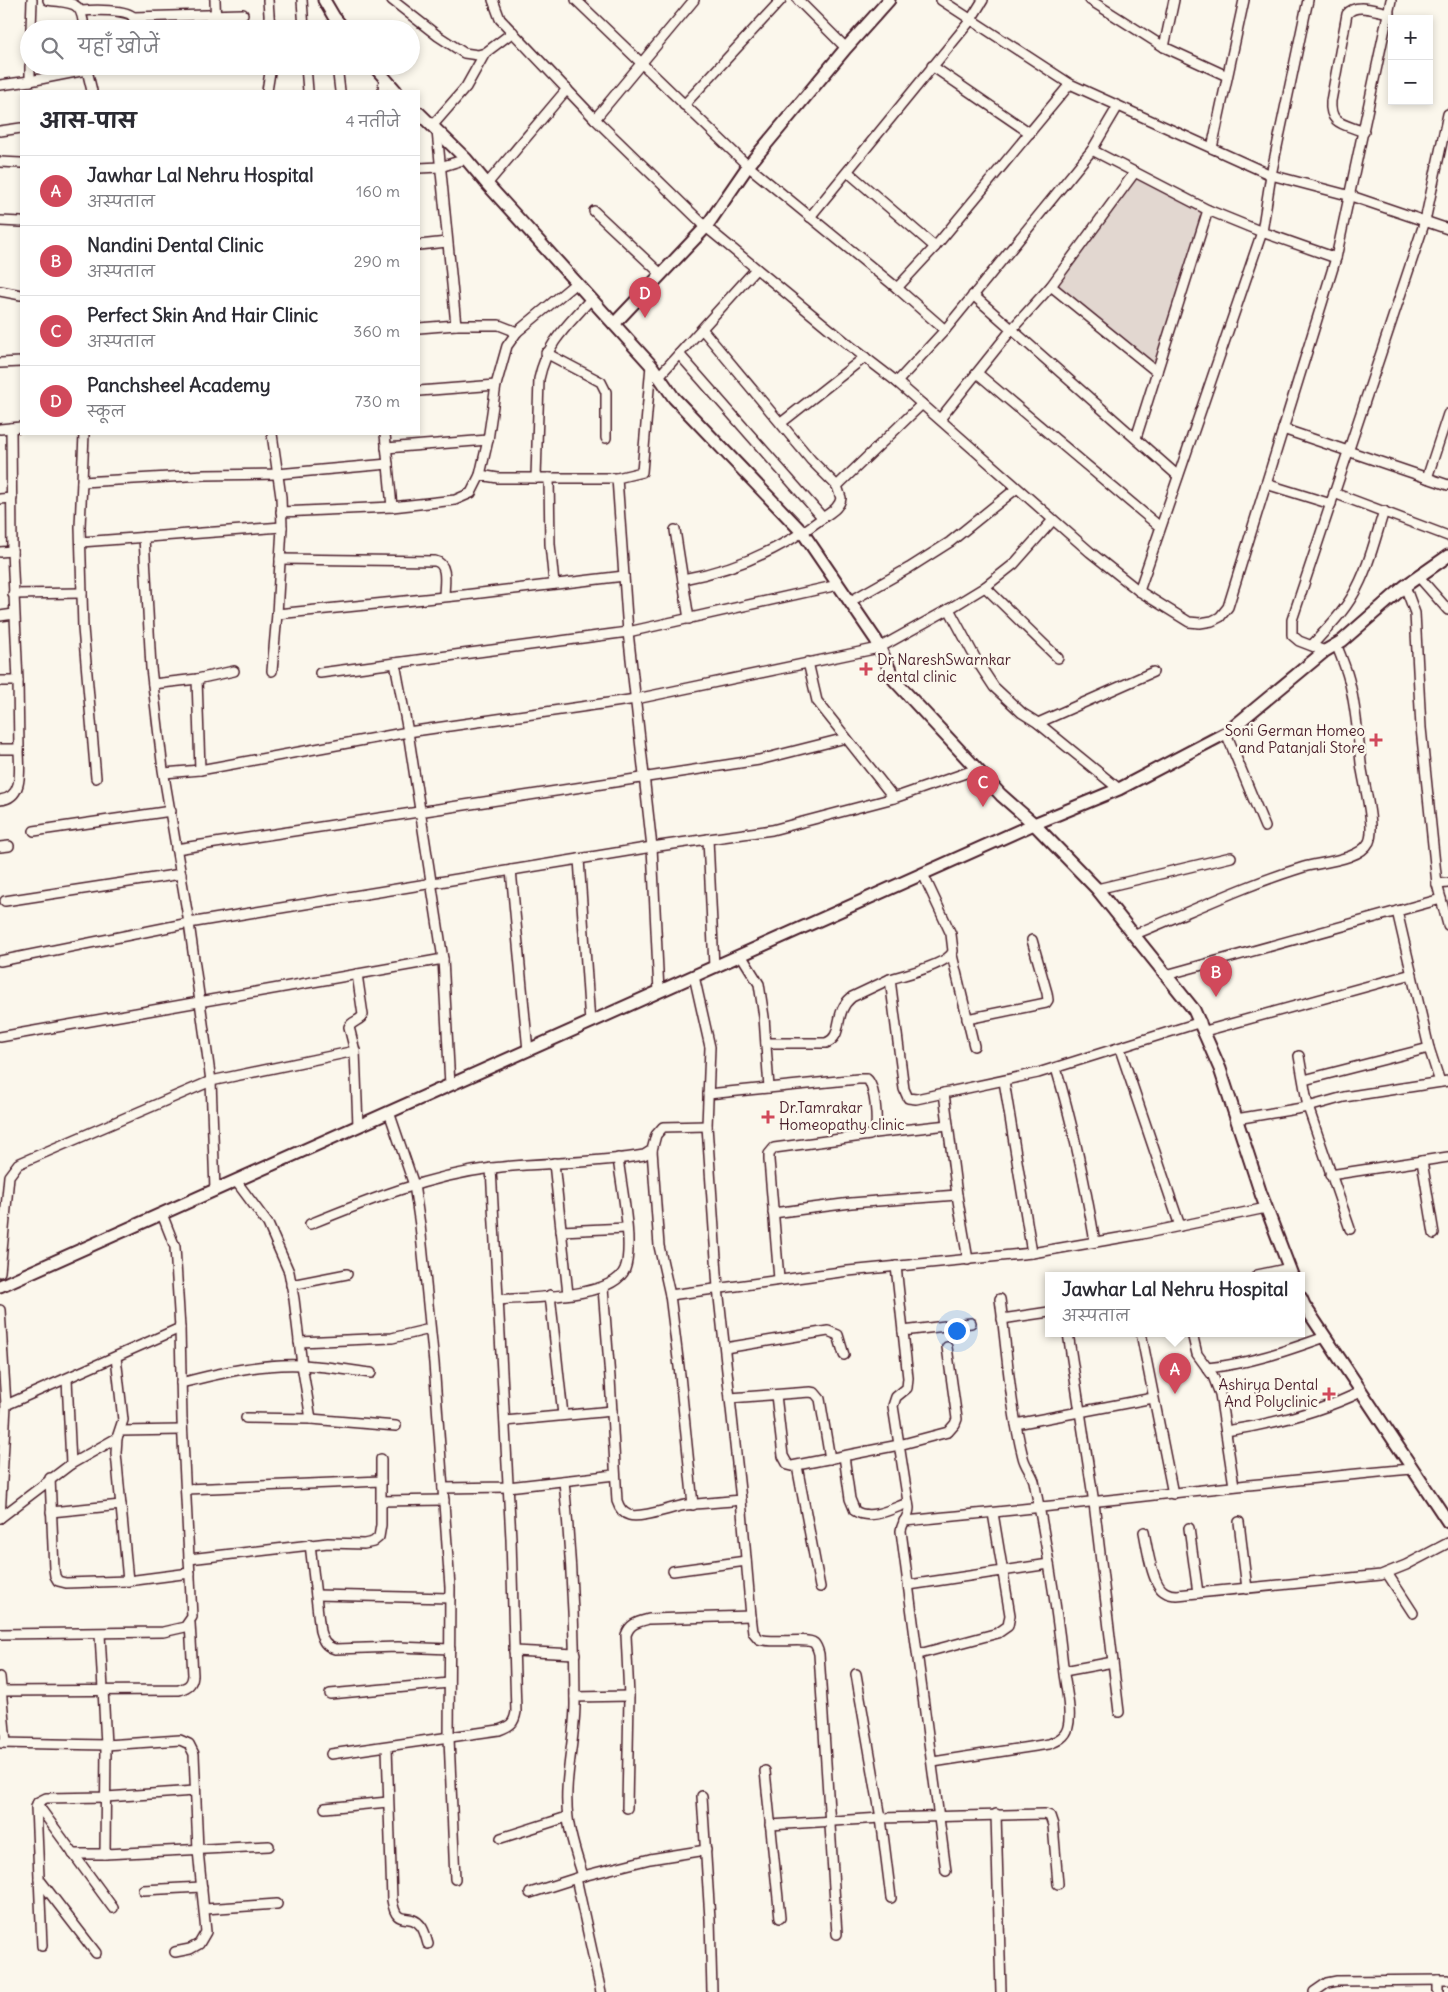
<!DOCTYPE html>
<html lang="hi">
<head>
<meta charset="utf-8">
<style>
	:root { --surface:#fff; --page:#f2f2f3; --text:#2b2b33; --muted:#7c7c81; --line:#e1e1e2; --accent:#d1495b }
	body { margin:0; font-family:Delius,"Playpen Sans Deva",sans-serif; background:var(--page); color:var(--text) }
	.controls { position:absolute; right:15px; top:15px; display:grid; overflow:hidden; border-radius:0px; box-shadow:0 2px 8px #0003 }
	.controls button { width:45px; height:45px; display:grid; place-items:center; padding:0; border:0; border-bottom:1px solid var(--line); background:var(--surface); color:var(--text); font:25px sans-serif }
	.you { position:absolute; left:956px; top:1330px; width:18px; height:18px; margin:-12px; border:4px solid #fff; border-radius:50%; background:#1a73e8; box-shadow:0 0 0 8px #1a73e833 }
	.badge { display:grid; place-items:center; width:32px; height:32px; border-radius:50%; background:var(--accent); color:#fff; font-size:16px; font-weight:700 }
	.pin { position:absolute; translate:-50% -41px; filter:drop-shadow(0 1px 2px #0008) }
	.pin::after { content:''; position:absolute; top:26px; width:18px; height:15px; background:inherit; clip-path:polygon(0 0,100% 0,50% 100%) }
	.popup { position:absolute; left:1045px; top:1272px; width:260px; height:65px; box-sizing:border-box; display:grid; place-content:center; border-radius:0px; background:var(--surface); filter:drop-shadow(0 1px 4px #0005); font-size:16px; white-space:nowrap; color:var(--muted) }
	.popup b { font-size:19px; color:var(--text) }
	.popup::after { content:''; position:absolute; left:50%; top:100%; margin-left:-10px; border:10px solid transparent; border-top-color:var(--surface) }
	.list { margin:0; padding:0; list-style:none }
	h2 { display:flex; justify-content:space-between; align-items:center; height:65px; margin:0; padding:0 20px; font-size:21px }
	h2 small { font-size:16px; font-weight:400; color:var(--muted) }
	.list li { display:grid; grid-template-columns:32px 1fr auto; gap:15px; align-items:center; box-sizing:border-box; height:70px; padding:0 20px; border-top:1px solid var(--line) }
	.list b { display:block; font-size:19px; white-space:nowrap }
	.list p { margin:0; font-size:16px; white-space:nowrap; color:var(--muted) }
	.list em { font-size:16px; font-style:normal; color:var(--muted) }
	.icon { flex:none; width:28px; height:28px; fill:none; stroke:currentColor; stroke-width:2; stroke-linecap:round; stroke-linejoin:round }
	.map { position:relative; flex:none; width:1448px; height:1992px; overflow:hidden }
	.search { position:absolute; background:var(--surface); box-shadow:0 2px 8px #0003; left:20px; top:20px; width:400px; height:55px; display:flex; align-items:center; gap:12px; box-sizing:border-box; padding:0 18px; border-radius:28px; color:var(--muted); font-size:19px }
	.panel { position:absolute; background:var(--surface); box-shadow:0 2px 8px #0003; left:20px; top:90px; width:400px; height:345px; border-radius:0px }
	.map>svg:first-child { display:block }
	.green { fill:#e2d7d0; stroke:#967b7e }
	.lines { fill:none; stroke-linecap:round; stroke-linejoin:round }
	.minor-casing { stroke:#4a1f2b; stroke-width:12 }
	.tertiary-casing { stroke:#4a1f2b; stroke-width:15 }
	.minor { stroke:#fbf7ec; stroke-width:9 }
	.tertiary { stroke:#fbf7ec; stroke-width:11 }
	.poi-dot { fill:#d1495b; stroke:#fbf7ec; stroke-width:2 }
	.labels { text-anchor:middle; stroke-width:5; stroke-linejoin:round; paint-order:stroke }
	.poi-label { font-size:15px; fill:#4a1f2b; stroke:#fbf7ec; text-anchor:start }
</style>
</head>
<body>
<div class="map">
<svg width="1448" height="1992" viewBox="0 0 1448 1992">
	<rect width="100%" height="100%" fill="#fbf7ec"/>
	<filter id="ink" filterUnits="userSpaceOnUse"><feTurbulence type="fractalNoise" baseFrequency=".02" numOctaves="2"/><feDisplacementMap in="SourceGraphic" scale="10" xChannelSelector="R" yChannelSelector="G"/><feConvolveMatrix kernelMatrix="1 2 1 2 8 2 1 2 1" color-interpolation-filters="sRGB"/></filter>
	<g filter="url(#ink)">
		<path class="green" d="M1135,172l73,38 -51,162 -106,-86z"/>
		<g class="lines">
			<g class="minor-casing">
				<g id="minor">
					<path d="M48,0c25,4 34,0 36,29"/>
					<path d="M215,0l1,29"/>
					<path d="M268,0l2,29"/>
					<path d="M302,0l2,29"/>
					<path d="M392,0l46,36 26,17 14,2 7,-2 28,-21"/>
					<path d="M493,0l7,19 95,100 111,108 143,118 48,37 193,170 49,39 50,31 11,1 12,-2 8,-4 8,-10 108,-349 55,-258"/>
					<path d="M576,0l172,166 149,122 48,42"/>
					<path d="M798,0l48,48"/>
					<path d="M941,0l129,84 201,91 80,21 97,33"/>
					<path d="M1090,0l74,47 63,29"/>
					<path d="M82,11c10,-1 46,-2 51,6 3,3 3,8 3,12"/>
					<path d="M133,17l110,-3"/>
					<path d="M31,29l1,-29"/>
					<path d="M1164,47l10,-47"/>
					<path d="M86,66l6,25"/>
					<path d="M306,66l2,25"/>
					<path d="M337,66l3,25"/>
					<path d="M932,66l98,67"/>
					<path d="M30,81v-15"/>
					<path d="M0,85l30,-4 56,-11"/>
					<path d="M267,91l4,-25"/>
					<path d="M383,91l1,-12"/>
					<path d="M684,105l97,-105"/>
					<path d="M595,119l99,-119"/>
					<path d="M432,126l34,-39 19,-34"/>
					<path d="M0,131l21,-3"/>
					<path d="M437,131l19,194"/>
					<path d="M1364,132c-19,-8 -35,-7 -33,-31l16,-87c9,-12 29,-3 42,-1"/>
					<path d="M1212,148l32,-148"/>
					<path d="M1092,150l26,-44"/>
					<path d="M0,162l21,1"/>
					<path d="M419,168l21,-1 26,-8"/>
					<path d="M848,172l87,75"/>
					<path d="M487,184l80,-95"/>
					<path d="M594,211l67,63"/>
					<path d="M810,217l160,-196 13,-21"/>
					<path d="M0,221l21,1"/>
					<path d="M419,245l28,-3"/>
					<path d="M1051,286l106,86"/>
					<path d="M897,288l38,-41 135,-163"/>
					<path d="M0,291l21,4"/>
					<path d="M973,295l205,181"/>
					<path d="M419,328l37,-3h43l18,7"/>
					<path d="M546,353l55,29 5,10v46"/>
					<path d="M679,354l144,164"/>
					<path d="M0,363l21,-1"/>
					<path d="M651,365l-9,107 -25,6 11,154 24,215 7,145"/>
					<path d="M977,373l183,154"/>
					<path d="M659,376l97,-107"/>
					<path d="M897,382l48,-52 147,-180 116,60 54,22 74,26"/>
					<path d="M419,391l77,-6"/>
					<path d="M940,419l72,-90 39,-43 84,-114"/>
					<path d="M781,423l84,-66"/>
					<path d="M0,429l21,-2"/>
					<path d="M1283,429l165,56"/>
					<path d="M84,434l-4,93 3,101 13,150"/>
					<path d="M272,434l9,63 1,30 -5,87 -5,57"/>
					<path d="M385,434l7,73"/>
					<path d="M1136,438l72,-228"/>
					<path d="M386,448l102,-8"/>
					<path d="M480,475l18,3h119"/>
					<path d="M536,478l3,-99c8,-37 28,-53 52,-80"/>
					<path d="M549,478l1,66 4,40"/>
					<path d="M1427,478l21,-64"/>
					<path d="M82,482l122,-7 73,-1 111,-10"/>
					<path d="M1266,484l65,20"/>
					<path d="M837,486l85,-82"/>
					<path d="M1334,493l114,43"/>
					<path d="M0,499l12,-1"/>
					<path d="M281,512l111,-5 63,-7 16,-7 9,-18 8,-35 8,-55 11,-39 10,-14 59,-49"/>
					<path d="M675,530l14,89"/>
					<path d="M144,537l7,131 12,102 26,153 22,158 4,109"/>
					<path d="M81,542l201,-15"/>
					<path d="M0,552l12,-1"/>
					<path d="M280,559l155,2c14,3 9,24 9,35"/>
					<path d="M1419,577l29,33"/>
					<path d="M683,579c51,-9 99,-30 141,-62 7,-5 16,-10 17,-19l-4,-12 -26,-26 -109,-131"/>
					<path d="M1405,586l10,27 6,115 16,156 11,41"/>
					<path d="M985,587l73,71"/>
					<path d="M1139,591l123,-359 9,-57 37,-175"/>
					<path d="M13,594l69,-1"/>
					<path d="M849,602l60,-34 41,-26 67,-54"/>
					<path d="M949,609l28,52 17,26 28,26 16,10 81,66"/>
					<path d="M277,614l187,-19 160,-19"/>
					<path d="M0,616l14,-2"/>
					<path d="M1312,645c15,-16 30,-31 41,-50 15,-25 22,-56 31,-84"/>
					<path d="M1325,651l-26,-10 -7,-6v-15l133,-399 23,-107"/>
					<path d="M808,662l9,39 77,97"/>
					<path d="M395,663l13,69 35,227 7,126"/>
					<path d="M320,673l308,-41 210,-47"/>
					<path d="M197,679l3,91"/>
					<path d="M0,681h18"/>
					<path d="M153,684l44,-5 37,-8"/>
					<path d="M1038,723l115,-51"/>
					<path d="M1226,733l39,94"/>
					<path d="M0,749h19l-1,-68 -6,-130 -1,-123"/>
					<path d="M164,773l36,-3 208,-38 228,-33 243,-51 70,-39 36,-22 29,-23 39,-44"/>
					<path d="M0,800c25,-2 19,-33 19,-51"/>
					<path d="M34,831l137,-20"/>
					<path d="M708,839l6,128"/>
					<path d="M0,847l9,-1"/>
					<path d="M176,849l583,-89 87,-22"/>
					<path d="M579,859l11,164"/>
					<path d="M511,870l17,181"/>
					<path d="M923,874l28,60 2,17c-4,13 -49,24 -63,28l14,110 4,9 8,1 122,-26 163,-51"/>
					<path d="M1437,884l11,-1"/>
					<path d="M1097,889l134,-32"/>
					<path d="M5,901l176,-27"/>
					<path d="M1397,911l32,137 11,34"/>
					<path d="M1133,935c57,-23 112,-50 171,-68 18,-5 56,-7 65,-25 7,-15 -6,-61 -8,-79 -3,-28 -5,-56 -12,-83 -3,-12 -8,-24 -13,-36"/>
					<path d="M741,955l18,29 5,33 5,71"/>
					<path d="M952,955l22,91"/>
					<path d="M0,961l189,-38 463,-76 120,-17 122,-32 83,-29"/>
					<path d="M357,974l6,41c-3,6 -11,6 -14,12l6,24 3,75"/>
					<path d="M1166,975l275,-76"/>
					<path d="M694,976l16,71 -3,79 11,162 23,212 10,116 2,16 6,7c14,5 47,-2 55,4 3,3 4,7 5,11l18,280"/>
					<path d="M967,1019l79,-16 2,-3 -1,-7 -15,-53"/>
					<path d="M1205,1031l207,-57"/>
					<path d="M0,1037l443,-78"/>
					<path d="M766,1043h60c19,-7 6,-30 26,-46l38,-18"/>
					<path d="M1120,1049l60,177"/>
					<path d="M1299,1056l9,51 42,122"/>
					<path d="M1056,1068c17,57 29,115 39,174"/>
					<path d="M1304,1080l125,-32"/>
					<path d="M1004,1081l28,172"/>
					<path d="M944,1093l13,102 11,65"/>
					<path d="M708,1094l150,-15h9c8,6 12,47 7,54l-4,2 -96,13 -5,6v6l10,119"/>
					<path d="M389,1112l25,73 6,40 14,138 16,224 -1,151 6,141"/>
					<path d="M1236,1119l72,-12 36,-10 104,-16"/>
					<path d="M874,1133l74,-8"/>
					<path d="M652,1150l7,96 11,49 10,80 13,130"/>
					<path d="M1422,1161l12,73"/>
					<path d="M554,1163l14,131"/>
					<path d="M1330,1175l118,-18"/>
					<path d="M236,1181l32,43 21,48 5,27 8,66 9,54"/>
					<path d="M773,1213l78,-10 106,-8"/>
					<path d="M310,1224c59,-24 118,-48 182,-56 50,-6 102,-4 152,-13l8,-5 4,-15 7,-8 44,-1"/>
					<path d="M561,1231l65,-3"/>
					<path d="M896,1266l12,112 -1,10 -11,9 -3,9 16,102c0,9 -7,14 -8,23l45,340"/>
					<path d="M0,1272l9,-96 9,-12 193,-83 144,-30"/>
					<path d="M1257,1275l33,-7"/>
					<path d="M291,1285l56,-11"/>
					<path d="M603,1288l7,90 7,123c2,6 5,12 12,14 12,4 43,-8 57,-10 18,-2 37,-3 55,-5"/>
					<path d="M550,1295l13,120"/>
					<path d="M670,1295l178,-24 184,-18 110,-19 124,-26"/>
					<path d="M498,1300c29,-3 115,-1 127,-31 9,-24 -4,-84 -7,-111"/>
					<path d="M0,1310l6,95 -6,113"/>
					<path d="M1002,1319l47,-7"/>
					<path d="M903,1331l68,-8"/>
					<path d="M1068,1333l26,170 25,209"/>
					<path d="M1141,1333l32,161"/>
					<path d="M1192,1333l5,21 16,22 7,18 14,92"/>
					<path d="M299,1342l93,-4 38,-9"/>
					<path d="M725,1348l103,-17 10,4 6,20"/>
					<path d="M116,1357l7,63 -6,18 -1,15 12,128"/>
					<path d="M1207,1368c41,-4 79,-17 118,-31"/>
					<path d="M67,1379l4,85"/>
					<path d="M181,1383c39,-10 80,-20 121,-18 23,1 46,5 69,8"/>
					<path d="M776,1395l7,61 5,9 4,1 107,-21 49,-13 7,-8 2,-5 -10,-72"/>
					<path d="M730,1398l80,-6 5,1 5,6 10,60"/>
					<path d="M6,1405l174,-77"/>
					<path d="M246,1418l65,1 85,7"/>
					<path d="M505,1421l107,-10"/>
					<path d="M1016,1424l137,-26"/>
					<path d="M120,1431l62,-1"/>
					<path d="M1226,1431c47,-7 91,-18 135,-39"/>
					<path d="M844,1456l6,43 5,12c16,10 38,-3 53,-8"/>
					<path d="M797,1466l23,121"/>
					<path d="M50,1478l4,91 1,7 3,5 8,2 62,-2 62,-8"/>
					<path d="M564,1481c7,74 11,149 11,223 0,37 -12,77 -7,114 2,19 9,39 15,58"/>
					<path d="M443,1488l65,-1 107,-12"/>
					<path d="M186,1489l195,-8"/>
					<path d="M381,1501l63,-1"/>
					<path d="M51,1512l70,-7"/>
					<path d="M0,1518l71,-54 46,-26"/>
					<path d="M904,1521c170,-16 338,-37 508,-52"/>
					<path d="M1239,1522l8,67"/>
					<path d="M1189,1528l9,65"/>
					<path d="M1144,1532c3,14 8,54 21,60 3,2 8,3 12,3l204,-20 25,-10 42,-22"/>
					<path d="M310,1544l10,87c3,10 5,15 15,18l63,-2 52,2"/>
					<path d="M189,1559l139,-16 36,1 9,-2 6,-5 2,-12v-66"/>
					<path d="M673,1571l73,-10"/>
					<path d="M1387,1573l26,40"/>
					<path d="M909,1585l140,-21"/>
					<path d="M316,1595l134,3"/>
					<path d="M0,1634l163,-2 22,-5 7,-10 -10,-197 -2,-92 -5,-81 -13,-33"/>
					<path d="M100,1634l6,111 -1,109"/>
					<path d="M514,1651l61,3"/>
					<path d="M919,1654l79,-21 10,-7 2,-11 -17,-102"/>
					<path d="M1064,1671l49,-9"/>
					<path d="M856,1674l25,144 10,80"/>
					<path d="M0,1677l6,66"/>
					<path d="M1,1691l178,-1c9,-3 13,-5 14,-15l-3,-52"/>
					<path d="M330,1694l119,-11"/>
					<path d="M575,1697l54,-1"/>
					<path d="M0,1743l106,2 74,-5 9,4 5,10 4,96 8,82 -7,12 -9,5 -15,3"/>
					<path d="M387,1747l5,153c5,30 16,10 29,26 4,5 5,12 7,18"/>
					<path d="M331,1754l168,-24c11,-4 15,-6 17,-18l-5,-173 -20,-371"/>
					<path d="M933,1762l116,-18c8,-3 17,-7 19,-17 4,-14 -2,-38 -4,-53 -7,-65 -17,-129 -30,-193 -3,-9 -9,-15 -11,-24 -13,-51 -16,-106 -23,-158"/>
					<path d="M765,1771l15,147"/>
					<path d="M702,1796l8,123 2,73"/>
					<path d="M37,1804l76,104"/>
					<path d="M325,1808l63,-6"/>
					<path d="M627,1808l2,-112 -3,-61c4,-12 12,-13 23,-16l102,-3"/>
					<path d="M996,1814l5,178"/>
					<path d="M770,1825l111,-7 164,-4 5,2 3,9 5,59"/>
					<path d="M501,1838l66,-21"/>
					<path d="M73,1854h32l164,-8"/>
					<path d="M576,1878l25,114"/>
					<path d="M39,1879l57,74"/>
					<path d="M143,1890l59,-3"/>
					<path d="M530,1893l53,-17 67,-17 56,-9"/>
					<path d="M205,1909l72,-5"/>
					<path d="M42,1946l-6,-139 2,-5 8,-4 60,-1 89,-6"/>
					<path d="M1438,1980v12"/>
					<path d="M1314,1992l13,-9 10,-2 111,-1"/>
				</g>
			</g>
			<g class="tertiary-casing">
				<g id="tertiary">
					<path d="M324,0l10,17 10,12"/>
					<path d="M374,66l22,25"/>
					<path d="M419,113l47,46 21,25 164,181 23,33 129,135 73,107 19,41 106,114 33,29 63,65 97,121 26,59 41,125 31,81"/>
					<path d="M614,324l92,-97 42,-61 98,-118 43,-48"/>
					<path d="M0,1286l1034,-462 85,-35 107,-56 99,-82 17,-10 63,-55 43,-30"/>
					<path d="M1301,1298l3,7 144,217"/>
				</g>
			</g>
			<use href="#minor" class="minor"/>
			<use href="#tertiary" class="tertiary"/>
		</g>
	</g>
	<g class="poi-dot">
		<path d="M863.5 661.5h5v5h5v5h-5v5h-5v-5h-5v-5h5z"/>
		<path d="M1373.5 732.5h5v5h5v5h-5v5h-5v-5h-5v-5h5z"/>
		<path d="M765.5 1109.5h5v5h5v5h-5v5h-5v-5h-5v-5h5z"/>
		<path d="M1326.5 1386.5h5v5h5v5h-5v5h-5v-5h-5v-5h5z"/>
	</g>
	<g class="labels">
		<g class="poi-label">
			<text x="877" y="665">Dr NareshSwarnkar<tspan x="877" dy="17">dental clinic</tspan></text>
			<text x="1365" y="736" text-anchor="end">Soni German Homeo<tspan x="1365" dy="17">and Patanjali Store</tspan></text>
			<text x="779" y="1113">Dr.Tamrakar<tspan x="779" dy="17">Homeopathy clinic</tspan></text>
			<text x="1318" y="1390" text-anchor="end">Ashirya Dental<tspan x="1318" dy="17">And Polyclinic</tspan></text>
		</g>
	</g>
</svg>
<div class="controls">
<button>+</button>
<button>−</button>
</div>
<div class="you"></div>
<div class="pin badge" style="left:1175px;top:1394px">A</div>
<div class="popup"><b>Jawhar Lal Nehru Hospital</b>अस्पताल</div>
<div class="pin badge" style="left:1216px;top:997px">B</div>
<div class="pin badge" style="left:983px;top:807px">C</div>
<div class="pin badge" style="left:645px;top:318px">D</div>
<div class="search"><svg class="icon" aria-label="search" viewBox="0 0 24 24"><circle cx="10" cy="10" r="6"/><path d="M15 15l6 6"/></svg>यहाँ खोजें</div>
<section class="panel">
<h2>आस-पास<small>4 नतीजे</small></h2>
<ul class="list">
<li><span class="badge">A</span><div><b>Jawhar Lal Nehru Hospital</b><p>अस्पताल</p></div><em>160 m</em></li>
<li><span class="badge">B</span><div><b>Nandini Dental Clinic</b><p>अस्पताल</p></div><em>290 m</em></li>
<li><span class="badge">C</span><div><b>Perfect Skin And Hair Clinic</b><p>अस्पताल</p></div><em>360 m</em></li>
<li><span class="badge">D</span><div><b>Panchsheel Academy</b><p>स्कूल</p></div><em>730 m</em></li>
</ul>
</section>
</div>
</body>
</html>
